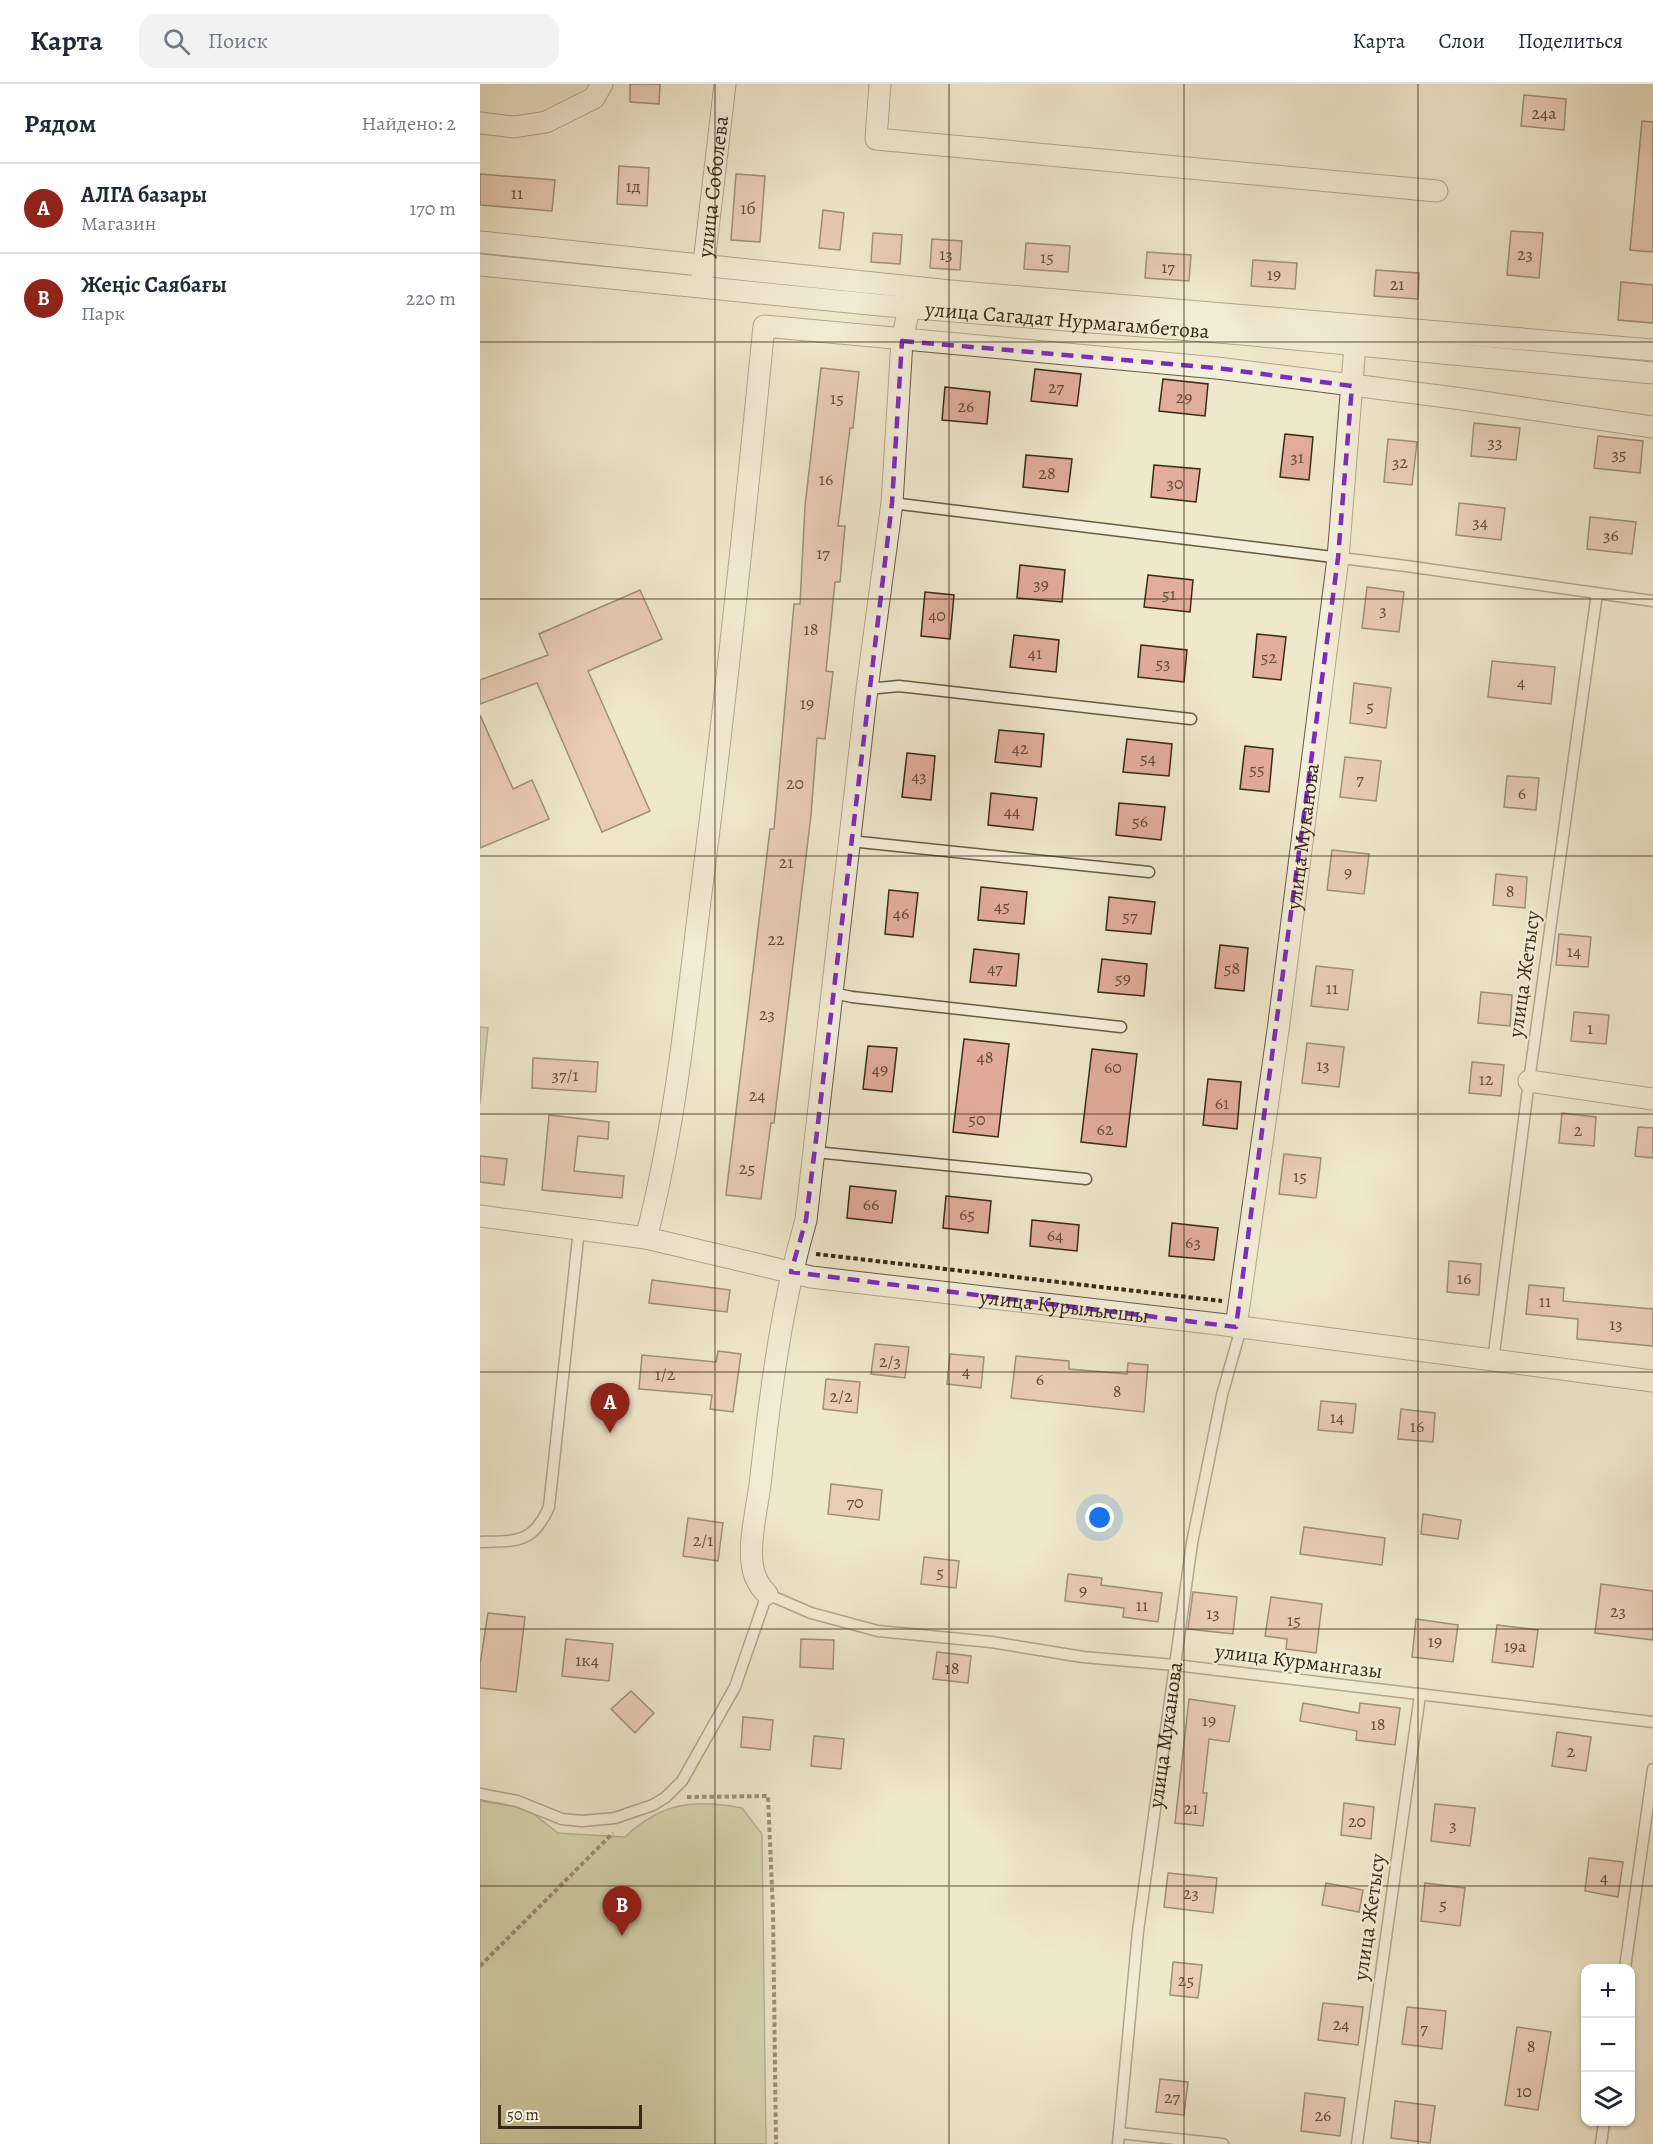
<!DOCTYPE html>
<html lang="ru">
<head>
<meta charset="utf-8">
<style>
	:root { --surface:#fff; --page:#f2f2f3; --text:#1f2937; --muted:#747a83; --line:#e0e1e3; --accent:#8f2418 }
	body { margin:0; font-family:Alegreya,serif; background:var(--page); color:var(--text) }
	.controls { position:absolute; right:18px; bottom:18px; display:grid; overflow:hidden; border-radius:12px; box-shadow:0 2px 4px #0004 }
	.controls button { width:54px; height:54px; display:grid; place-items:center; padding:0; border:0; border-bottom:2px solid var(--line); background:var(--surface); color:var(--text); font:30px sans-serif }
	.scale { position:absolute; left:18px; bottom:15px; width:144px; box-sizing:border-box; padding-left:6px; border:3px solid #392a18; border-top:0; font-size:16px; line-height:21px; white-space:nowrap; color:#392a18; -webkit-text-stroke:4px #f5f0de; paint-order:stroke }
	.you { position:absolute; left:620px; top:1434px; width:21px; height:21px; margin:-15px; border:4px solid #fff; border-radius:50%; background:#1a73e8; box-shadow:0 0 0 9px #1a73e833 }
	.badge { display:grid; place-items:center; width:39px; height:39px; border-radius:50%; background:var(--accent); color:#fff; font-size:20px; font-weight:700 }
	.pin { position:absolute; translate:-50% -50px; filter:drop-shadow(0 2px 3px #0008) }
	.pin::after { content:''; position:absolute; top:32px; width:21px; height:18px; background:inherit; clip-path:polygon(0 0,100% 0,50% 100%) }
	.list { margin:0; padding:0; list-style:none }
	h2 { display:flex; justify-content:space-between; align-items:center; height:78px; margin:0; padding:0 24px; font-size:26px }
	h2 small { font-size:20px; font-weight:400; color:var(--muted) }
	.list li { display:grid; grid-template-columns:39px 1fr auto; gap:18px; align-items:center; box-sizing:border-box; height:90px; padding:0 24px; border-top:2px solid var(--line) }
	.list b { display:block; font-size:22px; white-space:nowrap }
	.list p { margin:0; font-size:20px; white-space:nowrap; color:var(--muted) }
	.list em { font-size:20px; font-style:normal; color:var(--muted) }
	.icon { flex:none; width:33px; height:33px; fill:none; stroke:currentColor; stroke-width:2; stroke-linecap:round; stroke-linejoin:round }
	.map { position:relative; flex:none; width:1173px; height:2060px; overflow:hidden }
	header { display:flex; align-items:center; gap:36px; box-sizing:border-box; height:84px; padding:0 30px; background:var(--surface); border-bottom:2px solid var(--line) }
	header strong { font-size:28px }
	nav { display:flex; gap:33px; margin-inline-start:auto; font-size:21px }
	.search { width:420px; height:54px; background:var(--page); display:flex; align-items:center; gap:15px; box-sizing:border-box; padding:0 21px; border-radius:18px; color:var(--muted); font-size:22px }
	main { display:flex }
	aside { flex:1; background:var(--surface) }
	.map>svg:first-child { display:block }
	.green { fill:#bcc596; stroke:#7a7857; stroke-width:1.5 }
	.building { fill:#e2ad9b; stroke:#392a18; stroke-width:1.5 }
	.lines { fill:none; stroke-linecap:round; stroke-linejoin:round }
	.lane-casing { stroke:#675a45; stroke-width:13 }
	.street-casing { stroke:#675a45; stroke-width:23 }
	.path { stroke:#392a18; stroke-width:4; stroke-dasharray:4.5 3; stroke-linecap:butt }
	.lane { stroke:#f5f0de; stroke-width:10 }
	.street { stroke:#f5f0de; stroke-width:21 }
	.marked { fill:none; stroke:#7b2cbf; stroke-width:4.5; stroke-dasharray:12 8; stroke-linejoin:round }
	.grid { fill:none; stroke:#392a18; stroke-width:1.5; stroke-opacity:0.55 }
	.labels { text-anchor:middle; stroke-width:4.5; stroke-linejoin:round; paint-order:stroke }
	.number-label { font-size:18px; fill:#634b39 }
	.street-label { font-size:21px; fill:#392a18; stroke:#f5f0de }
</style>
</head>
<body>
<header>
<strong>Карта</strong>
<div class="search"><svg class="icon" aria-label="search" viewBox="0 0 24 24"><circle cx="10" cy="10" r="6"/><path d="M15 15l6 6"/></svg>Поиск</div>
<nav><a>Карта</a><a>Слои</a><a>Поделиться</a></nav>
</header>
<main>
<aside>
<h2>Рядом<small>Найдено: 2</small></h2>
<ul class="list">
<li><span class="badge">A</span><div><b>АЛГА базары</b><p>Магазин</p></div><em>170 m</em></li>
<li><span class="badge">B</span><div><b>Жеңіс Саябағы</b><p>Парк</p></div><em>220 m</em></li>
</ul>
</aside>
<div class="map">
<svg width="1173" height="2060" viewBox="0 0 1173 2060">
	<rect width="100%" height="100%" fill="#f0e8cc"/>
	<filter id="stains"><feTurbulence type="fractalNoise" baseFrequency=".00333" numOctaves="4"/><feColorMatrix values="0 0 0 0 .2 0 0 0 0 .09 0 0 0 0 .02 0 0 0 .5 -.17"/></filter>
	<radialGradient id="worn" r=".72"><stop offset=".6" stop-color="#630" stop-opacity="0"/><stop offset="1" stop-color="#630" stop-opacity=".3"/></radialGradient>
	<g class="green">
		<path d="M0,943l8,1 -8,76z"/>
		<path d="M0,1717l46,7 32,25 67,4c37,-35 69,-38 117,-29l20,26 4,310h-286z"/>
	</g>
	<g class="building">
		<path d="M150,0h30l-1,20 -29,-2z"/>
		<path d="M1044,11l42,4 -2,31 -43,-4z"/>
		<path d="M1162,37l11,1v130l-23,-2z"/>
		<path d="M139,82l30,2 -2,38 -30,-2z"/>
		<path d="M0,90l75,6 -3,31 -72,-6z"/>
		<path d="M256,90l29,2 -5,66 -29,-2z"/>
		<path d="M343,126l21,3 -4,37 -21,-2z"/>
		<path d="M1031,147l32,2 -4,45 -32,-3z"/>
		<path d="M393,149l29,2 -2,29 -29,-2z"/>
		<path d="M452,155l30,2 -2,29 -30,-2z"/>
		<path d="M546,159l44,3 -2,26 -44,-3z"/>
		<path d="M667,168l44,3 -2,26 -44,-3z"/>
		<path d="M773,176l44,3 -2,26 -44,-3z"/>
		<path d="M896,186l43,3 -1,26 -44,-3z"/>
		<path d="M1141,198l32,3v38l-35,-3z"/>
		<path d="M341,284l38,4 -6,56h-3l-12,98h7l-5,56h-5l-9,89 7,1 -8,67 -8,-1 -6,77 -37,308h-3l-10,76 -35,-4 44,-366h4l20,-225h6l5,-98z"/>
		<path d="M555,285l46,5 -4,32 -46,-5z"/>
		<path d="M683,295l45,5 -3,32 -46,-5z"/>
		<path d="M465,303l45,5 -3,32 -45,-4z"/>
		<path d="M994,339l46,5 -4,32 -45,-4z"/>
		<path d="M805,350l28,3 -4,43 -29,-3z"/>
		<path d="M1118,352l45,5 -3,32 -46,-5z"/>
		<path d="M908,355l29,3 -5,43 -28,-3z"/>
		<path d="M546,371l46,4 -4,33 -45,-5z"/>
		<path d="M674,381l46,4 -4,33 -45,-5z"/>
		<path d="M979,419l46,5 -4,32 -45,-5z"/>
		<path d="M1110,433l46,5 -4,32 -45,-5z"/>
		<path d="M540,481l45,5 -3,32 -45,-4z"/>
		<path d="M668,491l45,5 -3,32 -46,-5z"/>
		<path d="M887,503l37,5 -5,40 -37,-4z"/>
		<path d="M160,506l22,49 -74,32 62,140 -48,21 -65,-149 -57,21v-24l68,-25 -9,-21z"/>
		<path d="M445,508l29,3 -4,44 -29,-3z"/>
		<path d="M777,550l29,3 -5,43 -28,-3z"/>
		<path d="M534,551l45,5 -3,32 -46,-5z"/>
		<path d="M661,561l46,5 -3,32 -46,-5z"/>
		<path d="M1012,577l63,6 -4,37 -63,-7z"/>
		<path d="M874,599l37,5 -5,40 -36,-5z"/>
		<path d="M0,631l33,74 19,-9 17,39 -69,29z"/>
		<path d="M519,646l45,4 -3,33 -46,-5z"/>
		<path d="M647,655l45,5 -3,32 -46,-4z"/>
		<path d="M765,662l28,3 -4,43 -29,-3z"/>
		<path d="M427,669l28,3 -4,44 -29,-3z"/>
		<path d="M865,673l36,4 -5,40 -36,-4z"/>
		<path d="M1027,692l32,2 -3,32 -32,-3z"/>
		<path d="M511,709l46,5 -4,32 -45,-5z"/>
		<path d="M639,719l46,4 -4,33 -45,-5z"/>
		<path d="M852,766l37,4 -5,40 -37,-4z"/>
		<path d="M1016,790l31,3 -2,31 -32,-3z"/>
		<path d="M501,803l46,5 -3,32 -46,-4z"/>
		<path d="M409,806l29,3 -5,44 -28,-3z"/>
		<path d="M629,813l46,5 -4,32 -45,-4z"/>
		<path d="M1079,850l32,3 -3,30 -32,-2z"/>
		<path d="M740,861l28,3 -4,43 -29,-3z"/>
		<path d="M494,865l45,5 -3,32 -46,-4z"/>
		<path d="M622,875l45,5 -3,32 -46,-4z"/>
		<path d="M836,882l37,4 -5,40 -37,-4z"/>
		<path d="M1001,908l31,3 -2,31 -32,-3z"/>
		<path d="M1094,928l35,3 -3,29 -35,-3z"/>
		<path d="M484,955l45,5 -11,93 -45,-5z"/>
		<path d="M827,959l37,4 -5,40 -37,-4z"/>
		<path d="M388,962l29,2 -5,44 -29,-3z"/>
		<path d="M612,965l45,5 -11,93 -45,-5z"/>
		<path d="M53,974l65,4 -2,30 -64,-4z"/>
		<path d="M992,978l32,3 -3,31 -32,-3z"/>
		<path d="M728,995l33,3 -4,47 -34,-4z"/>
		<path d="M1082,1029l34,4 -2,29 -35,-3z"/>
		<path d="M69,1031l60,7 -1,17 -30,-3 -4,35 50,5 -2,22 -80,-8z"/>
		<path d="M1158,1043l15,1v30l-18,-2z"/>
		<path d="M804,1070l37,4 -5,40 -37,-4z"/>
		<path d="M0,1072l27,3 -3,26 -24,-3z"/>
		<path d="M370,1102l46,5 -4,32 -45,-5z"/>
		<path d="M466,1112l45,5 -3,32 -45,-5z"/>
		<path d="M552,1136l47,5 -2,26 -47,-5z"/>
		<path d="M692,1139l46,5 -4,32 -45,-4z"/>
		<path d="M969,1177l32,3 -2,31 -32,-3z"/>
		<path d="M172,1196l78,10 -3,22 -78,-9z"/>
		<path d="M1049,1201l35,3 -1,13 90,8v37l-76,-7 1,-20 -52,-5z"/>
		<path d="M395,1260l34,3 -4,31 -34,-4z"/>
		<path d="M238,1267l23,3 -8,58 -23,-3 2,-14 -73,-6 3,-34 74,7z"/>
		<path d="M470,1270l34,3 -3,31 -34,-4z"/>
		<path d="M536,1272l53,5v8l58,5 1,-11 20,2 -4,47 -133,-14z"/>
		<path d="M346,1295l34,3 -3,31 -34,-4z"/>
		<path d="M841,1317l35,3 -3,29 -35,-3z"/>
		<path d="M921,1325l34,4 -2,29 -35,-3z"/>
		<path d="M351,1400l51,6 -3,30 -51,-6z"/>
		<path d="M943,1430l38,6 -3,19 -37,-5z"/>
		<path d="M208,1434l35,5 -5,38 -35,-5z"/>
		<path d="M824,1443l81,11 -3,27 -82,-11z"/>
		<path d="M444,1473l35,4 -3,27 -35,-4z"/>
		<path d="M588,1490l34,4 -1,7 61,8 -4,29 -35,-5 1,-9 -59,-7z"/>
		<path d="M1121,1500l52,7v49l-58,-7z"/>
		<path d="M713,1508l44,5 -4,37 -45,-5z"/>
		<path d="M791,1513l51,7 -6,49 -30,-4 1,-10 -22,-3z"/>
		<path d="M8,1529l37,4 -9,75 -36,-4v-24z"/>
		<path d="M936,1535l42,6 -5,37 -41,-5z"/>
		<path d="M1017,1541l41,5 -5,37 -41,-5z"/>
		<path d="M86,1555l47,5 -4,37 -47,-5z"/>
		<path d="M321,1555l33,1 -1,29 -33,-2z"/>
		<path d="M457,1568l34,4 -3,27 -35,-4z"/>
		<path d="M151,1607l23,22 -19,20 -24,-24z"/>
		<path d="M709,1615l46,7 -6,36 -20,-3 -6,54h4l-4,33 -28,-3z"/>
		<path d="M823,1619l56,10 1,-10 40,5 -5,37 -39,-5 1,-9 -57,-10z"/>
		<path d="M263,1633l30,3 -3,30 -29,-3z"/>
		<path d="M1077,1648l34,5 -5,34 -34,-5z"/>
		<path d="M334,1652l30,3 -3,30 -30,-3z"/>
		<path d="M864,1719l30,4 -3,32 -30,-4z"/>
		<path d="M955,1720l40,4 -5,38 -39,-5z"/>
		<path d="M1109,1774l34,4 -5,35 -33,-6z"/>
		<path d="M688,1789l49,5 -4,35 -49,-6z"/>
		<path d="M846,1799l37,7 -4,22 -37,-7z"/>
		<path d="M945,1799l40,5 -5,38 -39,-5z"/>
		<path d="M693,1878l29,3 -4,33 -28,-3z"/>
		<path d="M843,1919l40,4 -5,38 -40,-5z"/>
		<path d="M927,1923l39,4 -4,38 -40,-5z"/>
		<path d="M1037,1943l34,5 -13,78 -33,-5z"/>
		<path d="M680,1995l28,3 -4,33 -28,-3z"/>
		<path d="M825,2009l40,5 -5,38 -39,-5z"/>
		<path d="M915,2017l40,5 -5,37 -39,-5z"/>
	</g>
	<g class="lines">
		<g class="lane-casing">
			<g id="lane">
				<path d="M412,419l514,63 247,35"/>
				<path d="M387,605l32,-3 292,33"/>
				<path d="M370,757l299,31"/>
				<path d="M353,909l19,4 269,30"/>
				<path d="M335,1068l271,27"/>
				<path d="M1013,1277l36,-280 68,-488"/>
				<path d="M0,1458c36,-1 53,2 69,-35l30,-278"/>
				<path d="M0,1710l37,7 45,18 20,2 33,-3 38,-13 13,-8 16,-16 53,-94 32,-93 44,19 67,18 113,11 92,15 92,8 478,57"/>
				<path d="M1145,1884l28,-199"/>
				<path d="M639,2049l104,11"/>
				<path id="s1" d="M638,2060l20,-213 54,-388 30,-148 19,-67"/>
				<path d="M877,2060l63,-449"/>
				<path d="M1121,2060l3,-22"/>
			</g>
		</g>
		<g class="street-casing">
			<g id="street">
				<path d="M400,0l-4,55 561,52"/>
				<path d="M0,39l34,4 32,-5 48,-24 8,-14"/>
				<path d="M0,158l470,49 703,59"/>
				<path id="s2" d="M0,181l399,40 363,29 411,39"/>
				<path id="s3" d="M222,196l23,-196"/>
				<path d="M1049,997l124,18"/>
				<path id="s4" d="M0,1132l166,22 165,39 407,47 435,57"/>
				<path d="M166,1154c29,-110 40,-224 54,-337 25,-192 45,-383 64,-575l453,42 238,30 198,29"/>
				<path id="s5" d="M756,1243l43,-304 59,-465 17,-213"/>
				<path d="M287,1510c-9,-9 -14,-19 -15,-32 -3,-21 5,-55 8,-77 10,-89 21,-179 46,-265l61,-531 25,-186 10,-162 7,-33"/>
			</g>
		</g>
		<g class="path">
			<path d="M336,1170l406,47"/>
			<path d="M207,1713l81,-1 5,115 3,233"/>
			<path d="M0,1882l133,-133"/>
		</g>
		<use href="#lane" class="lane"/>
		<use href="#street" class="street"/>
	</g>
	<path d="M0 0H1173V2060H0ZM422,257l315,27 135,18 -14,172 -102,769 -445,-55 15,-52 10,-80 76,-637z" fill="#f0e8cc" fill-opacity=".55" fill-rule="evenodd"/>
	<path class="marked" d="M422,257l315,27 135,18 -14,172 -102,769 -445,-55 15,-52 10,-80 76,-637z"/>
	<path class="grid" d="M235,0v2060M469,0v2060M704,0v2060M938,0v2060M0,258h1173M0,515h1173M0,772h1173M0,1030h1173M0,1288h1173M0,1545h1173M0,1802h1173"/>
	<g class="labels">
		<g class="number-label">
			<text x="1064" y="35">24а</text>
			<text x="153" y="108">1д</text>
			<text x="37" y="115">11</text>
			<text x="268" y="130">1б</text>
			<text x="466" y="176">13</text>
			<text x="1045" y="176">23</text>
			<text x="567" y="179">15</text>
			<text x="688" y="189">17</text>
			<text x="794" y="196">19</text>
			<text x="917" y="206">21</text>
			<text x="576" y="309">27</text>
			<text x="704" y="319">29</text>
			<text x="357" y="320">15</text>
			<text x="486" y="328">26</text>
			<text x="1015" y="364">33</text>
			<text x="1139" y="376">35</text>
			<text x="817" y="379">31</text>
			<text x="920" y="384">32</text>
			<text x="567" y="395">28</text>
			<text x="346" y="401">16</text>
			<text x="695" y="405">30</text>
			<text x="1000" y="444">34</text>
			<text x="1131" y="457">36</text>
			<text x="343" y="475">17</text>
			<text x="561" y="506">39</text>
			<text x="689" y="516">51</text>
			<text x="903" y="532">3</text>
			<text x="457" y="537">40</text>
			<text x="331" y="551">18</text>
			<text x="555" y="575">41</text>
			<text x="789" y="579">52</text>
			<text x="683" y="585">53</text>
			<text x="1041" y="604">4</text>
			<text x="327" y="625">19</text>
			<text x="890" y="628">5</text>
			<text x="540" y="670">42</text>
			<text x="668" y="680">54</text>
			<text x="777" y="691">55</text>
			<text x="439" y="698">43</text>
			<text x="880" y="701">7</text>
			<text x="315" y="705">20</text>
			<text x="1042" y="715">6</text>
			<text x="532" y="733">44</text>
			<text x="660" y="743">56</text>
			<text x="306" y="784">21</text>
			<text x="868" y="794">9</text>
			<text x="1030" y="813">8</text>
			<text x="522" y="828">45</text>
			<text x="421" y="835">46</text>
			<text x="650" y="838">57</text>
			<text x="296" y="861">22</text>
			<text x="1094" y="873">14</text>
			<text x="515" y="890">47</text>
			<text x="752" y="890">58</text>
			<text x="643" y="900">59</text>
			<text x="852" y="910">11</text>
			<text x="287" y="936">23</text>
			<text x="1110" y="950">1</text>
			<text x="505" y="979">48</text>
			<text x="843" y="987">13</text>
			<text x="633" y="989">60</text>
			<text x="400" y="991">49</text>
			<text x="85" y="997">37/1</text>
			<text x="1006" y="1001">12</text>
			<text x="277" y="1017">24</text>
			<text x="742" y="1025">61</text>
			<text x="497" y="1041">50</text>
			<text x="625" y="1051">62</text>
			<text x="1098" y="1052">2</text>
			<text x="267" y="1090">25</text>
			<text x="820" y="1098">15</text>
			<text x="391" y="1126">66</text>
			<text x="487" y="1136">65</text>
			<text x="575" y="1157">64</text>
			<text x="713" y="1164">63</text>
			<text x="984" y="1200">16</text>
			<text x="1065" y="1223">11</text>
			<text x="1136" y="1246">13</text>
			<text x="410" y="1283">2/3</text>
			<text x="486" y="1293">4</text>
			<text x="185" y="1296">1/2</text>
			<text x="560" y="1301">6</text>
			<text x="637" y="1313">8</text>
			<text x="361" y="1318">2/2</text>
			<text x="857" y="1339">14</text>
			<text x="937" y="1348">16</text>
			<text x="375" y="1424">70</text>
			<text x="223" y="1462">2/1</text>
			<text x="460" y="1494">5</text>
			<text x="603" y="1512">9</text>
			<text x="662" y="1527">11</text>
			<text x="1138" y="1533">23</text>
			<text x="733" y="1535">13</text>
			<text x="814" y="1542">15</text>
			<text x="955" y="1563">19</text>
			<text x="1035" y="1568">19а</text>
			<text x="107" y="1582">1к4</text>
			<text x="472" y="1590">18</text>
			<text x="729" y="1642">19</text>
			<text x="898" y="1646">18</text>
			<text x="1091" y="1673">2</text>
			<text x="711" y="1730">21</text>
			<text x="877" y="1743">20</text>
			<text x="973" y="1747">3</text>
			<text x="1124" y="1799">4</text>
			<text x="711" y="1815">23</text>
			<text x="963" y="1826">5</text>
			<text x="706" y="1902">25</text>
			<text x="861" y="1946">24</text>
			<text x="944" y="1950">7</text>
			<text x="1051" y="1968">8</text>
			<text x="1044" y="2013">10</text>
			<text x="692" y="2019">27</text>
			<text x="843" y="2037">26</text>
		</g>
		<g class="street-label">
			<text dy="7" stroke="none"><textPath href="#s3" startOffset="94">улица Соболева</textPath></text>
			<text dy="7" stroke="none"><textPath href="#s2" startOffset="590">улица Сагадат Нурмагамбетова</textPath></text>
			<text dy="7" stroke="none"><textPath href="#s5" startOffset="495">улица Муканова</textPath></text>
			<text transform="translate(1044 890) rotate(-82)" y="7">улица Жетысу</text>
			<text dy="7" stroke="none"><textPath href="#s4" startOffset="592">улица Курылысшы</textPath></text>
			<text transform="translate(819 1577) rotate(7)" y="7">улица Курмангазы</text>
			<text dy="7" stroke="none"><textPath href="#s1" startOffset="412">улица Муканова</textPath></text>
			<text transform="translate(889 1833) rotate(-82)" y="7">улица Жетысу</text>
		</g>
	</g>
	<rect width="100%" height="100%" filter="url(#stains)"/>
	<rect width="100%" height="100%" fill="url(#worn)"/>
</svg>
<div class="controls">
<button>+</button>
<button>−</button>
<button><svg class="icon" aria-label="layers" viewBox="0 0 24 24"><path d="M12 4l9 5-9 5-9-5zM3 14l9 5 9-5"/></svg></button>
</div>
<div class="scale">50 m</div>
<div class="you"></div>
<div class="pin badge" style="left:130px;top:1349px">A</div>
<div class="pin badge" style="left:142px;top:1852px">B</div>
</div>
</main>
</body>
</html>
